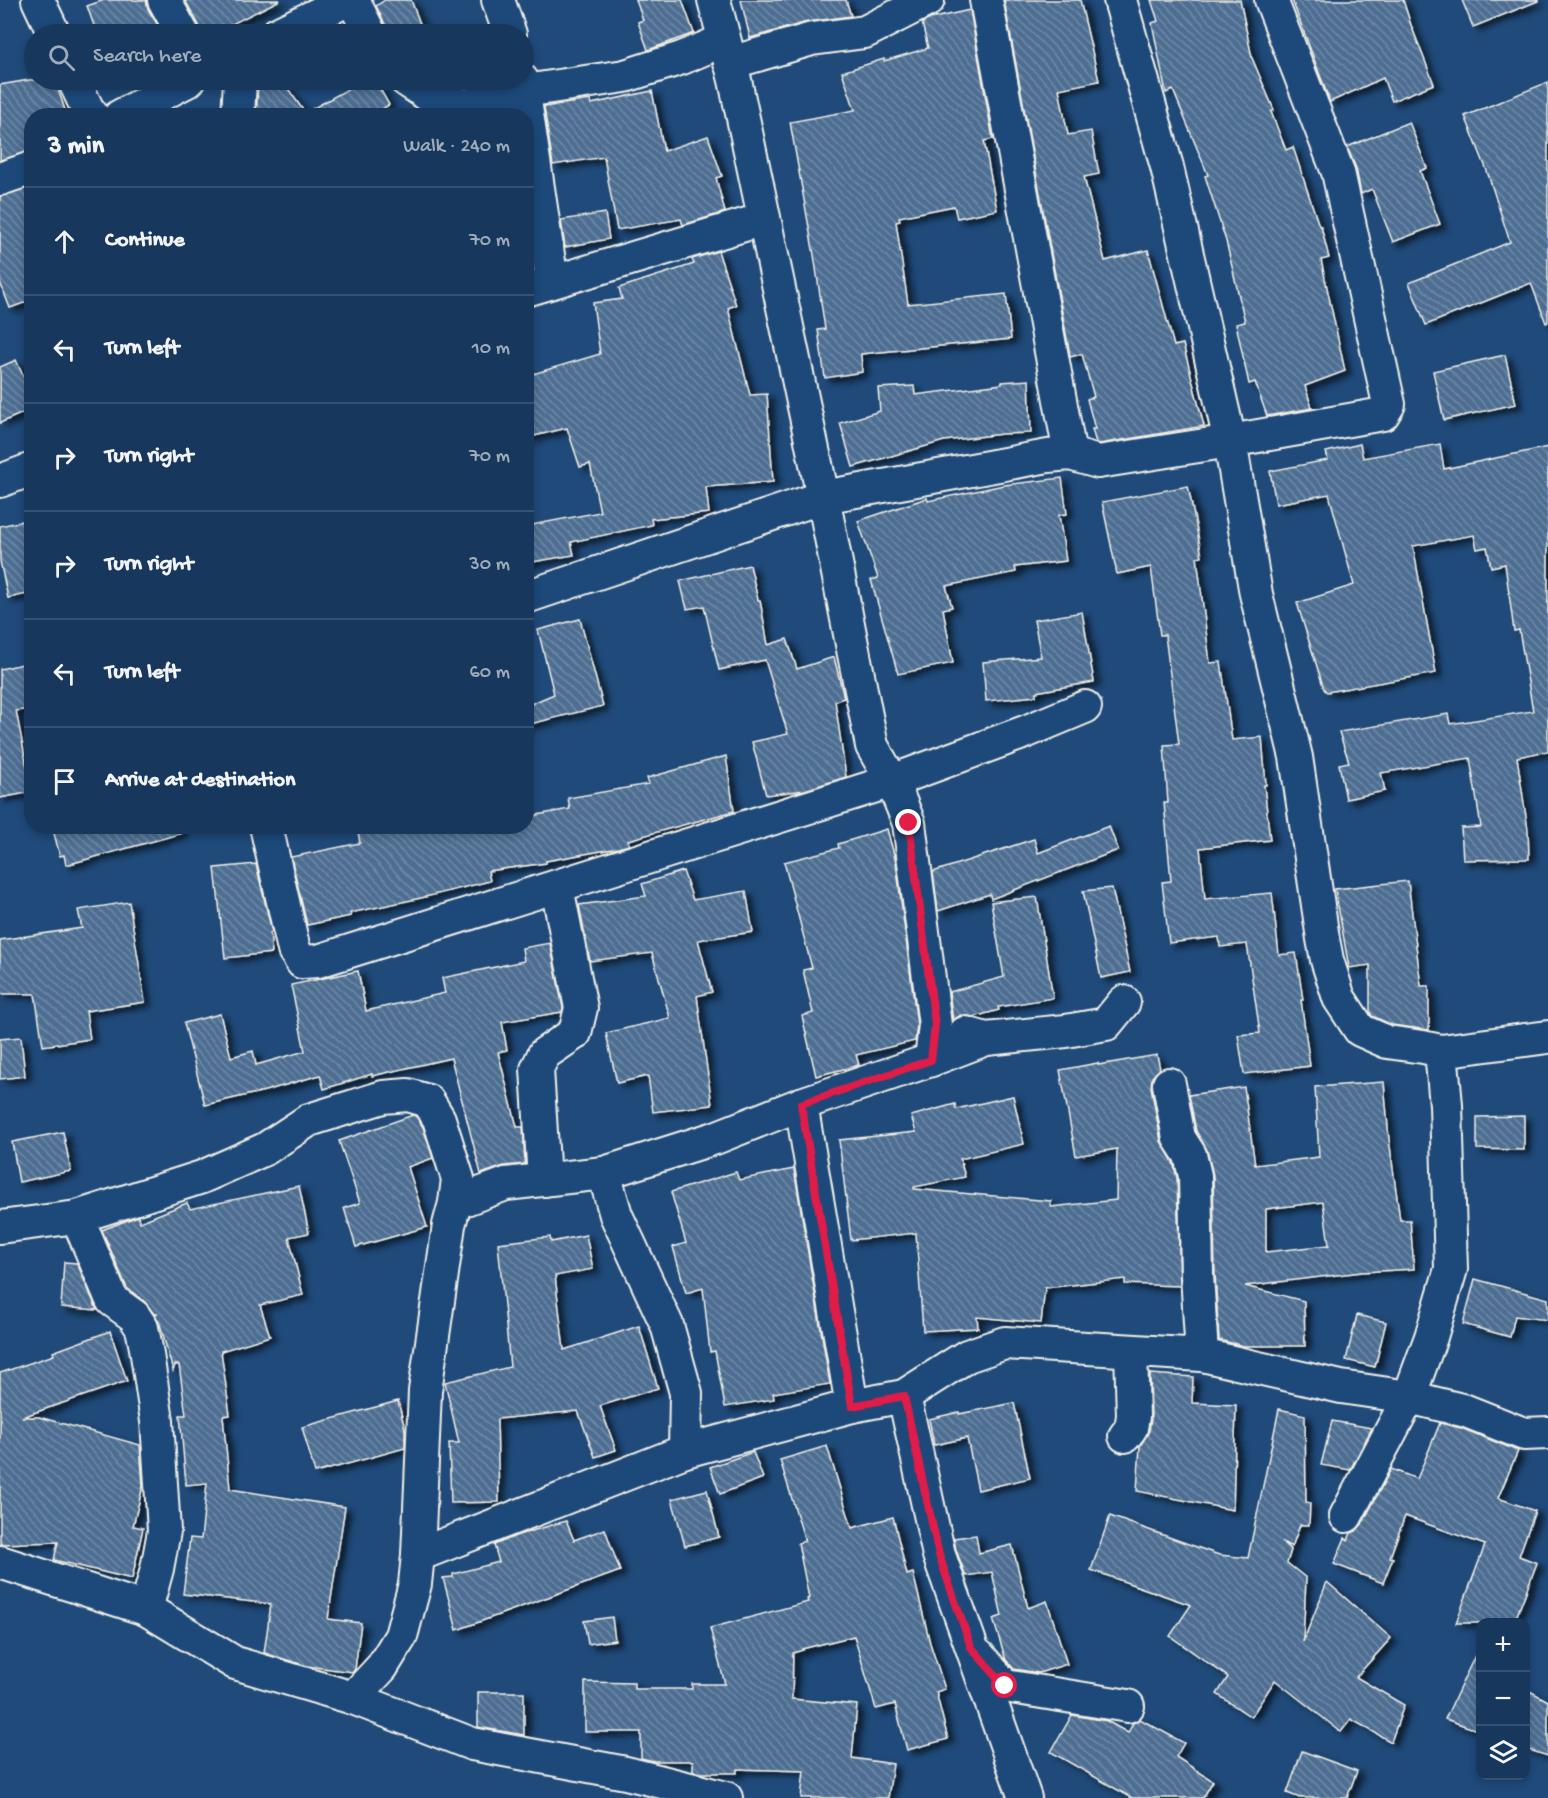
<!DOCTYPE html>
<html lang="en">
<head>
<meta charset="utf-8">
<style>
	:root { --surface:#17385c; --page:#244365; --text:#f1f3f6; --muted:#9eacbb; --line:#365272 }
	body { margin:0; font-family:"Gochi Hand",sans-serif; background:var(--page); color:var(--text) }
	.controls { position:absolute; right:18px; bottom:18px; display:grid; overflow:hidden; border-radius:12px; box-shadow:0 3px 9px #0003 }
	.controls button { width:54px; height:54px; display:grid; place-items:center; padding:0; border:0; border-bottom:2px solid var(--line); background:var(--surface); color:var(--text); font:30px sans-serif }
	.stop { position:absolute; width:18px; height:18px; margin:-14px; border:4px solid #e11d48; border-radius:50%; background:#fff }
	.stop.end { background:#e11d48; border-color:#fff; box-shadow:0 2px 6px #0008 }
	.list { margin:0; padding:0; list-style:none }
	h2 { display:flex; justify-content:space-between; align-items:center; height:78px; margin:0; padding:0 24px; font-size:26px }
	h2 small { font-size:20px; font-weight:400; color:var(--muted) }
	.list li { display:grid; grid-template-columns:39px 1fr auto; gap:18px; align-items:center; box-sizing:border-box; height:108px; padding:0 24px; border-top:2px solid var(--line) }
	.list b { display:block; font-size:22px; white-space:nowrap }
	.list em { font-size:20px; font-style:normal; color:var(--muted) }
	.icon { flex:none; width:33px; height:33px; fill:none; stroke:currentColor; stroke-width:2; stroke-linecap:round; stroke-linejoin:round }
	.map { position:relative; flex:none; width:1548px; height:1798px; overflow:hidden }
	.search { position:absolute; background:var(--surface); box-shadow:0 3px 9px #0003; left:24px; top:24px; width:510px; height:66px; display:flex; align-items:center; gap:15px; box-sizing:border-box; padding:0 21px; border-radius:33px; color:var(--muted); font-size:22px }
	.panel { position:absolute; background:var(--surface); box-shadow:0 3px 9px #0003; left:24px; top:108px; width:510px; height:726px; border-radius:24px }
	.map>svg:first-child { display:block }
	.building { fill:url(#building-back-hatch); stroke:#f4f1e8; stroke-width:1.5; fill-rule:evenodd; filter:url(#shadow) }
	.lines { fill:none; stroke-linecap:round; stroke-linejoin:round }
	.minor-casing { stroke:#f4f1e8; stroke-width:36 }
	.minor { stroke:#1f4a7a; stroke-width:32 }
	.route { stroke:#e11d48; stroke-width:8 }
</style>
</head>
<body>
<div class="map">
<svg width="1548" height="1798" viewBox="0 0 1548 1798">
	<defs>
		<pattern id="building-back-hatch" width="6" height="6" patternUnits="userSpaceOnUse" patternTransform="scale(1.5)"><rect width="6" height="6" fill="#4d6e92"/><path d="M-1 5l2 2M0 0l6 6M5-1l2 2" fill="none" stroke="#708aa6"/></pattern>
		<filter id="shadow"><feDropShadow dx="6" dy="4" stdDeviation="3" flood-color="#0009"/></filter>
	</defs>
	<rect width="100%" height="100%" fill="#1f4a7a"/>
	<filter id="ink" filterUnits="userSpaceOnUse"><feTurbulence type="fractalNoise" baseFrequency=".0167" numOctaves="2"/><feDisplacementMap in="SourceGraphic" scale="12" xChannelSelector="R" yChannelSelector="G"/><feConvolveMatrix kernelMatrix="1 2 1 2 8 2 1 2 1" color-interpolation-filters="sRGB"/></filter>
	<g filter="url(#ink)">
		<g class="building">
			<path d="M104,0h42l2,9 15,25h-66l-10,-28z"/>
			<path d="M185,0h95l-68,34h-11l-2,-9z"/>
			<path d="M385,0h26l13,34h-36l-2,-8 -10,-20z"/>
			<path d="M636,0h46l12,33 -46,17 -10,-28 5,-2z"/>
			<path d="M741,0h105l5,16 -44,6 -57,16z"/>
			<path d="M1004,0h76l19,81 -40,8 9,46 23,-4 8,43 -15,3 21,84 43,-11 26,96 9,-2 21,82 -105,18 -3,-1 -4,-14h3l-8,-30 7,-2 -12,-43 -12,3v-2z"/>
			<path d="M1151,0h89l12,58 22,52 -3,2 15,38 7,-3 26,79h2l8,32 -8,2 24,111 -40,15 7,22 -45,8 -12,-34 -6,2 -13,-60 9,-2 -19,-81 -21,-65 3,-1 -35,-85 -7,3 -14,-70 6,-2z"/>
			<path d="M1292,0h111l8,25 23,59 -42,17 -9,-23 -53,24z"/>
			<path d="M1462,0h76v1l-65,26z"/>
			<path d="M970,10l23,129 -9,2 13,69 -40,8 -3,-12 -55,11 1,4 -4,1 12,82 98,-10 5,45 -150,15 1,18 -37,6 -7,-48 7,-1 -11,-74 -24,-133 65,-12 -13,-38 42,-13v2l44,-13 -6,-25 8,-4z"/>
			<path d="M29,80h26l12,36h-35v35l-32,9v-75z"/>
			<path d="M268,80h14l23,33 59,-33h11l14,25 -19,11h-114l2,-30z"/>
			<path d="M1548,82v240l-2,1 -15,-40 -105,42 -17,-42 101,-41 -24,-74 -21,-52z"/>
			<path d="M652,91l12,60 44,-15 14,40 -6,2 9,34 -42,13 -2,-6 -64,11 -13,-73 -51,8 -9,-58 46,-7 1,4z"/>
			<path d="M1409,122l18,46 -7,3 20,53 -47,18 -21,-53 -11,5 -5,-26 -9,-21z"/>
			<path d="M28,188l4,9v103l-22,8 -10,-26v-86z"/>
			<path d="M605,213l4,26 -44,8 -4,-27z"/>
			<path d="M718,251l18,54 -8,3 22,87 17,-1 6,88 -67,5 3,26 -58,6 1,6 -81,17 3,13 -48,8v-37l74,-14 -10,-48 -10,3 -13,-39 -41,10v-62l74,-22 -7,-51 29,-4 -3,-11 75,-24 -2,-5z"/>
			<path d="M1505,355l11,49 -72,16 -11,-49z"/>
			<path d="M16,360l16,35v14l-32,14v-56z"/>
			<path d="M1029,380l2,53 -29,1 -58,7 -91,26 -13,-44 40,-12 -2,-23 36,-2 1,9 87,-11v-2z"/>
			<path d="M1360,444l3,14 77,-14 4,25 104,-22v304l-31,6 11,73 1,29 -66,1 -2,-32 20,-1 -11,-69 -89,15 4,18 -39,8 -7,-35 10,-2 -10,-30 109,-18 2,10 83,-13 -14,-81 -5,1 -9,-67 -14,3 -4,-20 -10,2 -3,-14 -61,11 23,127 -109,19 -3,-3 -27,-86 57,-18 -25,-91 -53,10 -6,-33 58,-11 -2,-8z"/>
			<path d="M1062,478l5,36 -8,1 7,46 -51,6 1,5 -70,14 6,21 -9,2 10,54 -55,11 -27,-94 7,-2 -20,-57 69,-23 1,3 76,-16z"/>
			<path d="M1188,486l14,70 -5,1 13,106 11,-1 11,78 30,-3 4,48h-2l6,55 -70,8 5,51 67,-6 7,62 17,-2 7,47h-2l9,66 -66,8 -6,-39 22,-2 -13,-89 -27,3 -1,-10 -50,6 -7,-61 9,-1 -7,-78h4l-4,-58 15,-1 -14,-109h-5l-9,-68 -34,7 -15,-72z"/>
			<path d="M32,519v74l-24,5 -8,-37v-35z"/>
			<path d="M750,565l8,35h2l8,45 19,-6 10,30 37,-12 10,41 -9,3 11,76 -41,13 -39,5 -14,-53 36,-8 -23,-74 -46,10 -15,-64 -17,3 -7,-28z"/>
			<path d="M1082,612l12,70 -58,10v4l-50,5 -3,-39 58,-5 -7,-37z"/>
			<path d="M580,619l23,87 -77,19v-19l28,-12 -16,-64z"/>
			<path d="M32,662v47l-16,2 16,81 -32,6v-129z"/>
			<path d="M726,756l8,55 -106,29 1,5 -11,3 -72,13v2l-58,8 2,10 -69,17 -71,15 1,3 -44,9 -16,-68 69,-14 -3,-17h169v-9l44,-8 -2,-11 81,-14 -2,-6z"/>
			<path d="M52,826h130l1,7 -117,32 -2,-10 -4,1z"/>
			<path d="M1109,826l9,24 -127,49 -1,-5 -52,17 -5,-39 101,-33 4,14z"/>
			<path d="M887,829l9,33 21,163 -2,16 -59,14 3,10 -43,11 -14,-60 11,-3 -10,-43 9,-2 -28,-106 55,-14 -1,-4z"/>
			<path d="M256,864l16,68 -2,1 2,20 -47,5 -10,-90z"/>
			<path d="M683,871l10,29 53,-9 7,41 -55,8 14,52 -15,4 15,109 -59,7 -5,-36 -31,7 -11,-50 64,-15 -18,-65 -62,8 -11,-56 67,-9 -4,-12z"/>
			<path d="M1408,881l13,105h8v44l-37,-5 -20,-9 -2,-4v-47l-21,3 -14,-79z"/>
			<path d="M1112,888l18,84 -29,6 -18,-87z"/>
			<path d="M1037,897l16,101 -55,9 1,3 -25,7 -13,-2 -8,5 -4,-28 55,-15 -13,-75z"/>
			<path d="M129,902l16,100 -59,9 4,28 -47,7 -8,-52h-35v-54l82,-12 -4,-18z"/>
			<path d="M550,943l13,65 -1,4 -60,10 5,28 -9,2 19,75h6l2,37 -21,2 -23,8 -30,-116 -79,18v-2l-48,15 -4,-14 -55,16 -60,14 -21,-82 36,-9 11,43 22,-6 3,14 49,-14 -14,-66 67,-14 8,40 79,-18 -3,-15 82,-17 -2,-13z"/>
			<path d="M21,1037l4,39 -25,3v-40z"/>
			<path d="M1157,1055l3,14 -8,8 -1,10 10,54 12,21 4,16 3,108 -55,-2v-5l-80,9 -4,35 -64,-6 1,11 -55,3 -7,-98 -65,7 -12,-100 77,-8 -5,-16 44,-12 1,5 57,-13 11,48 -64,15 5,18 -51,10v2l137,12v6l65,-7 1,-51 -41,7 -16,-86 38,-7v2z"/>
			<path d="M1384,1082l5,57 11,81h10l4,49 -52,3 -117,14 59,15 1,45h-61l-25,-6 -4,-66 -2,-99 -6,-25 -11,-19 -7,-36 55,-8 11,78 64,-8 -4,-70zM1323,1202l6,43 -63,7v-43z"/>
			<path d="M413,1115l3,1 7,11 10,31 -25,9 19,60 -71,20 -12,-39 16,-5 -21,-62z"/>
			<path d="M1524,1116v34l-47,-1v-32z"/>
			<path d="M63,1132l8,39 -52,11 -7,-40z"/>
			<path d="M794,1169l36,215 -57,9 1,6 -49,8 -10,-56 -5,1 -7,-64 -17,5 -13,-46 13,-4 -15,-51 65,-20 3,8z"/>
			<path d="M299,1186l10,47 -20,4 14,58 -43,10 10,31 -49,15 9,64 -7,1 7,73 115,18 -17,112 33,4 -6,46 -2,3 -46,-6 -43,-13 7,-49 -88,-10 7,-56 11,1 6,-56 -21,2 -6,-70h6l-7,-50h-4l-2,6 -13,-47 -5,-9 3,-1h-4l-9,-12 -18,-14 -25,-58 36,-14 2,6 47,-19 3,6z"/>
			<path d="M586,1235l7,34 -38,7 9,74 75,-24 19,62 -58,18 16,44 -21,7 -17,-46 -81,8 2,83 -48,1 -2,-60h10l-14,-61 65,-15 -12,-124 52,-6 1,5z"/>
			<path d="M64,1262l13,1 20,47 -36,-3z"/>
			<path d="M1475,1279l73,20v21l-33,-4 -5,21 -47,-13z"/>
			<path d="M1357,1315l29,7 -11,45 -29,-7z"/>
			<path d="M110,1331l17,50 -105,36h17l101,28 3,41 -10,40 10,2 -11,51 -78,-19 4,-18 -58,2v-171l54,-18 -1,-3z"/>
			<path d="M1150,1374l43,3 -1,26 44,2 -3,105 -96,-19 3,-45 9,-15 2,-12z"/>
			<path d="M398,1401l7,28v19l-90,25 -13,-46z"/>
			<path d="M1014,1403l16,75 -52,12 -11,-52 -33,7 -5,-26 30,-7v2z"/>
			<path d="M1279,1409l26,6 1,87 4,1 -1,22h-9l-8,22 -10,-5 9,8 -4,13 19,15 -3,64 24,-60 64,56 -35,39 48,28 -13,37 -40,-23 -10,13 -66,-52 -24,37 -34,-23 11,-17 -58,-41 21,-31 -100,-35 19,-54 109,39 29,3z"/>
			<path d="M1332,1421l40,7 -22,42 -29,-5z"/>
			<path d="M1440,1423l21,5 57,23 -20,47 37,13 -16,45 18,7 -23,60h-58l29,-78 -80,-29 -15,41 3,1 -10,25 -49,-19 11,-26 3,2 3,-7 5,-2 6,-7 29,-55 26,10z"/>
			<path d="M827,1446l25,82 41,-11 14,58 6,-2 17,70 15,46 -9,3 12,47 -41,11 -12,-46 -19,5 -22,-73 -52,13 1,1 -10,3 -1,46 65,6 -5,53 41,6 -5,34h-87l3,-27 -67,-2v4h-37l-7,-2v-10h-39l-13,-3v-26h-56v-50l49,1v6h58v-5h33l-15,-56 98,-26 -1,-3 2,-1 -11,-55 7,-2 -25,-81z"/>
			<path d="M753,1452l10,26 -43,16 -10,-27z"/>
			<path d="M707,1490l12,47 -34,9 -13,-47z"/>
			<path d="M566,1521l8,19 31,-11 15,42 -163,59 -14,-52 10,-1v-3l46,-12 -5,-17 24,-10z"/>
			<path d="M976,1535l3,18 33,-8 16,63 19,-7 20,63 -28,9 -25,-4 -8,-9 -13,-41 9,-3 -10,-44 -26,4 -10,-26 -2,-12z"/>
			<path d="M612,1617l3,23 -27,4 -4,-23z"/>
			<path d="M1480,1645v86l-35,-12z"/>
			<path d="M1526,1689l22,12v55l-22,-7z"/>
			<path d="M478,1692h46v43l-46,-8z"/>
			<path d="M1072,1715l35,6 21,12 5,-10 7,-4 44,24 -8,14 37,24 -10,17h-71l-81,-46z"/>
			<path d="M1302,1751l55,20 -10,27h-47l-13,-5z"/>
		</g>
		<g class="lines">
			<g class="minor-casing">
				<g id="minor">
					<path d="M38,0l16,34"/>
					<path d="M164,0l19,34"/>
					<path d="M353,0l17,34"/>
					<path d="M498,0l12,34"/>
					<path d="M714,0l21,80 88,417 49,249 20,35 17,42 26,202 -4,35"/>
					<path d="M986,0l84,454"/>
					<path d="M1120,0l47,167 63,274 26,153 40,163 27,182 4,21 12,38 21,32 27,12 36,5 18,4 107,-14"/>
					<path d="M277,34l70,-34"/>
					<path d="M730,63l82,-24 53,-7 63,-32"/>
					<path d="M74,80l13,28 6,8"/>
					<path d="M406,80l28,19 32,6 59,-14 100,-15 57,-18 42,-18"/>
					<path d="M522,80l30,202"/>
					<path d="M120,116l69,-36"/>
					<path d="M238,116l2,-36"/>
					<path d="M0,179l32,-11"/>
					<path d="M526,290l238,-71"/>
					<path d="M0,481l32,-12"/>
					<path d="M526,597l297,-100 225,-41 22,-2 28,8 132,-21 153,-27 6,-10 -51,-232 -67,-172"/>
					<path d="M266,826l28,124 8,12 16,-1 574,-180 133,-49 60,-25"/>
					<path d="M965,1033l21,6 80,-8 40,-7 18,-22"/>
					<path d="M1169,1084l10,54 11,17 5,21 2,99 5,80"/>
					<path d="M801,1104l51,302"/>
					<path d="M604,1173l12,42 51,110 19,68 -1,58"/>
					<path d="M544,1180l-7,-111 7,-15 31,-21 6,-25 -24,-121"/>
					<path d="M455,1203l51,-19 98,-11 111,-35 86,-34 130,-44 55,-21"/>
					<path d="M77,1217l35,83 22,16 8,12 4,20 11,73 7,110 -7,38 -11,40"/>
					<path d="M0,1227l77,-10 125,-40 63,-28 44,-29 74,-23 25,-2 20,6 11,18 19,60 -3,24 -6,22 -24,166 -7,164 -3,29 -14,52 -19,31 -29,31"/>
					<path d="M904,1396l35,159 86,243"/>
					<path d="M1125,1436l6,-8 2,-12 -2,-64"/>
					<path d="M1346,1516l63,-119 22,-60 20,-68 -5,-164 -5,-54"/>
					<path d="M418,1555l267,-104 167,-45 52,-10 63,-40 38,-13 197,12 139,32 68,10 57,14 58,23 24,-1"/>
					<path d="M0,1562l146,47 89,54 118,35 119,46 154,29 100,25"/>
					<path d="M979,1656l26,30 123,20"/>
				</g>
			</g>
			<use href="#minor" class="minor"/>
		</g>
	</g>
	<g class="lines" filter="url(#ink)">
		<path class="route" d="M909,823l26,202 -4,35 -130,44 51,302 52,-10 35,159 32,92 34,39"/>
	</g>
</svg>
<div class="controls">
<button>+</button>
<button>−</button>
<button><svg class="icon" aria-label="layers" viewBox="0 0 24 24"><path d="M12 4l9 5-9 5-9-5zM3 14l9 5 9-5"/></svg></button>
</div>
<div class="stop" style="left:1005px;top:1686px"></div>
<div class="stop end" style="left:909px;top:823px"></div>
<div class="search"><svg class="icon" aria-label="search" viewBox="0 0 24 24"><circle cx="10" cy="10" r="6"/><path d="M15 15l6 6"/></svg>Search here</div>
<section class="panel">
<h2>3 min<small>Walk · 240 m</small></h2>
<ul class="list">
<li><svg class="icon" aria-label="ahead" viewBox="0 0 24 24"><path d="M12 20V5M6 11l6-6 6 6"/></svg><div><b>Continue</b></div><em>70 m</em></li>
<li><svg class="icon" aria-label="left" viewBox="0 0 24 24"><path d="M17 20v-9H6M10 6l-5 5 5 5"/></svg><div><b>Turn left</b></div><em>10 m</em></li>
<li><svg class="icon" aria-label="right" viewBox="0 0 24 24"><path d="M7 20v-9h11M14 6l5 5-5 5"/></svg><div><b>Turn right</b></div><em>70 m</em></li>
<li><svg class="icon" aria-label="right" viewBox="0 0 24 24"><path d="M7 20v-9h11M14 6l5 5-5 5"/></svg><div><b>Turn right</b></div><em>30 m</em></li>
<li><svg class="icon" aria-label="left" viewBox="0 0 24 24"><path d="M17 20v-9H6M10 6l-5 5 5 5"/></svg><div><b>Turn left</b></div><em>60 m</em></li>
<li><svg class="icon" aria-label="arrive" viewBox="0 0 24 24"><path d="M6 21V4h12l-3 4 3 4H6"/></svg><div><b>Arrive at destination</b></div></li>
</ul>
</section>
</div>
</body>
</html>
